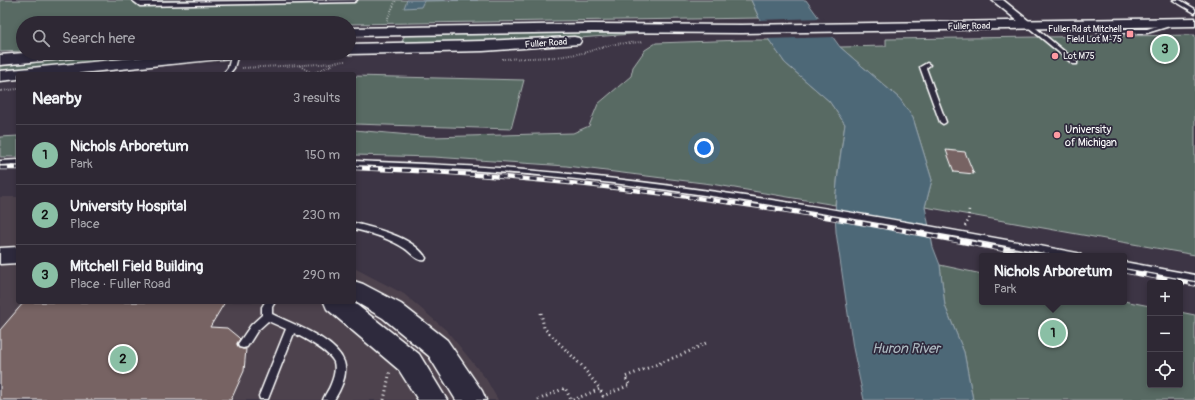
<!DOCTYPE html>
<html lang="en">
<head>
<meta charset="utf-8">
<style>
	:root { --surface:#2e2834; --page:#36303c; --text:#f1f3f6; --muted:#a7a6ac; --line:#49444f; --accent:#8abfa5 }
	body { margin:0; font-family:Pangolin,sans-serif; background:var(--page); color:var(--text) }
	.controls { position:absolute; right:12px; bottom:12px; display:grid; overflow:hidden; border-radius:4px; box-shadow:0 2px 6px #0003 }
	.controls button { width:36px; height:36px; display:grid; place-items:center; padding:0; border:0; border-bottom:1px solid var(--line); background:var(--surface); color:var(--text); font:20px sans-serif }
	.you { position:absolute; left:704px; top:148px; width:14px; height:14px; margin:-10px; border:3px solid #fff; border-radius:50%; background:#1a73e8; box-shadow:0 0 0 6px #1a73e833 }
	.badge { display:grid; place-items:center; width:26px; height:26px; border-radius:50%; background:var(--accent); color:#111; font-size:13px; font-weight:700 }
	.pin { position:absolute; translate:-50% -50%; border:2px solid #fff; box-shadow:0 1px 4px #0006 }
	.popup { position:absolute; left:979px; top:253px; width:148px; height:52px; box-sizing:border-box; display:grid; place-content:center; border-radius:4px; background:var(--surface); filter:drop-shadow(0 1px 3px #0005); font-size:13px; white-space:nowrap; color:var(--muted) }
	.popup b { font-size:15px; color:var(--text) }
	.popup::after { content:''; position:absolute; left:50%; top:100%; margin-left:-8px; border:8px solid transparent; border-top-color:var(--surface) }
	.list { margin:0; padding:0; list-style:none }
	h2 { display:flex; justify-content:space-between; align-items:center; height:52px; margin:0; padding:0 16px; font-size:17px }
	h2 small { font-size:13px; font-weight:400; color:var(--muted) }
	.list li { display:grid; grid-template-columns:26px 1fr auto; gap:12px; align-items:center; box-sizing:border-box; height:60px; padding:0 16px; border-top:1px solid var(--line) }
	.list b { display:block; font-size:15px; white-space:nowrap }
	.list p { margin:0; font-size:13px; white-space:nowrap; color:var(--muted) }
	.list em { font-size:13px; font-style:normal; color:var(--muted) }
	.icon { flex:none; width:22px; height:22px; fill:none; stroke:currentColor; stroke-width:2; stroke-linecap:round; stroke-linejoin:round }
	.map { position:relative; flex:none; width:1195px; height:400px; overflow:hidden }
	.search { position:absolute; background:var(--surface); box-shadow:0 2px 6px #0003; left:16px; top:16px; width:340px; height:44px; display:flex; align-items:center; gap:10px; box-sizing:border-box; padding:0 14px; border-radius:22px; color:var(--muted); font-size:15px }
	.panel { position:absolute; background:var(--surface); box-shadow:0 2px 6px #0003; left:16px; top:72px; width:340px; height:232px; border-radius:4px }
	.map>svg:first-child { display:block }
	.built { fill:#4e434e }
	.green { fill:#586a64; stroke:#acb4b2 }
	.water { fill:#4e6777; stroke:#95a4ad }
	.pier { fill:#3d3545 }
	.building { fill:#776364; stroke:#fff }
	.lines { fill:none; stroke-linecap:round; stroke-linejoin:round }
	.lane-casing { stroke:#fff; stroke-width:3 }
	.street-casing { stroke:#fff; stroke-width:3 }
	.secondary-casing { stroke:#fff; stroke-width:3 }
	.path-far2 { stroke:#fff; stroke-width:2; stroke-dasharray:0.5 2; stroke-linecap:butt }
	.path-far1 { stroke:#fff; stroke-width:2.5; stroke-dasharray:1 3; stroke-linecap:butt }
	.path { stroke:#fff; stroke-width:3; stroke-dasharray:1 3.5; stroke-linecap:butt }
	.lane { fill:#2f2a3d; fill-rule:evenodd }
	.street { fill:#2f2a3d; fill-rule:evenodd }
	.secondary { fill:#2f2a3d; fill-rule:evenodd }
	.rail-far1-casing { stroke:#fff; stroke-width:4.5 }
	.rail-casing { stroke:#fff; stroke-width:5 }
	.rail-far1 { stroke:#2f2a3d; stroke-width:3; stroke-dasharray:8; stroke-linecap:butt }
	.rail { stroke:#2f2a3d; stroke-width:3.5; stroke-dasharray:11; stroke-linecap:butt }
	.poi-dot { fill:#ff9aa2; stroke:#2f2a3d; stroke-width:1.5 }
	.labels { text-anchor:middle; stroke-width:3.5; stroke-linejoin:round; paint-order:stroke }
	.far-street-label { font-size:9px; fill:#fff; stroke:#2f2a3d }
	.far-poi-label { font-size:9px; fill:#fff; stroke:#2f2a3d; text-anchor:end }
	.poi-label { font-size:11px; fill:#fff; stroke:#2f2a3d; text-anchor:start }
	.near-water-label { font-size:14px; font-style:italic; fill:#afbbc2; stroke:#2f2a3d }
</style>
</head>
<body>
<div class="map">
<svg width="1195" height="400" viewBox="0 0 1195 400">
	<rect width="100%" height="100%" fill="#3d3545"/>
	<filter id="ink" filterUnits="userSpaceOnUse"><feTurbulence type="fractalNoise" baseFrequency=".025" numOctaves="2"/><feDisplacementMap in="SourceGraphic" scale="8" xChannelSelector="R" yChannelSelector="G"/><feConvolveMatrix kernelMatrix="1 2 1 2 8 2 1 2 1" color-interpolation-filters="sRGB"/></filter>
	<g filter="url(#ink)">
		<path class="built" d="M0,197h18v105h336v-34l50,26 43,37 39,48 12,21h-498z"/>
		<g class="green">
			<path d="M0,0h751l8,18 -410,6v-1h-326v28l-23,1z"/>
			<path d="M698,31l-53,2 -105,8 -139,3 4,-10z"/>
			<path d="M1195,35v220l-270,-48 7,-27 -19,-62 -13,-19 -60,-52 46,-1v-7z"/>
			<path d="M743,40h26l16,23 44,38 16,23 -7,47 -3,34 -124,-21 -145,-18 -132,-9 -80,-2v-25l78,7 141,-4 16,-7 9,-22 33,-28 2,-9 12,-17 11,-7z"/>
			<path d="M107,53h89l-196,20v-7l71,-7z"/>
			<path d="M354,76l170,4 -13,49 -157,-5z"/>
			<path d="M18,136v21h-18v-20z"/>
			<path d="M940,265l42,9v28l142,-1 26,5v79h30v-73l15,3v85h-222l-9,-48 -19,-46z"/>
		</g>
		<g class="water">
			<path d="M407,0h71l-54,1 -3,6 -17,1z"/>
			<path d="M751,0h55l34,47 60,52 13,19 19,62 -7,27 8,40 7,18 5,41 19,46 9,48h-109l-11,-52 -17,-116c-3,-36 4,-72 9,-108l-16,-23 -44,-38 -16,-23z"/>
		</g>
		<path class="pier" d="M822,18l14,19 -70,2 -9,-19z"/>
		<g class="building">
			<path d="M946,150l19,2 9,22 -20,-2z"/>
			<path d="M24,302h201l-15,25 17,1 11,9 2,2 -3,4 1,4 5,2h3l-2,22 -13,29h-231v-70z"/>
		</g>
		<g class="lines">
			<g class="lane-casing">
				<g id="lane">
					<path d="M132,0h6l3,2 216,-2 -3,2 -214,4z"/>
					<path d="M1173,0h7l15,9v4z"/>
					<path d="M1171,22l2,1v2l-26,8h-43l-29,-8 3,-2 26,6h43z"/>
					<path d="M1027,24h4l46,38v2h-4l-46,-38z"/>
					<path d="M227,53h6l4,4 -3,11 -5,6h-6l5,-6 3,-11z"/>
					<path d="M927,63l3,2 -4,3 20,54 -1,1 -2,1 -3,-2 -20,-55z"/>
					<path d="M18,160v4l-18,1v-4z"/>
					<path d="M354,161c68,3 137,5 205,12 174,17 346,48 518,80l3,1 1,2h-21c-166,-31 -333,-62 -502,-79 -68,-7 -136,-9 -204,-12z"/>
					<path d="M354,223c23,6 59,14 72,35l-1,2c-8,2 -14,-8 -21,-12 -15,-10 -33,-15 -50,-19z"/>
					<path d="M1124,262l71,13v6l-71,-13z"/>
					<path d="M265,302h10l-3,5v7c20,10 64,25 72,48 4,12 -3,27 -10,38h-11c2,-6 6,-10 8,-16 3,-7 5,-15 3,-22 -5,-11 -29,-23 -40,-29l-26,66h-8l-1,-3 27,-67 -18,-8 -11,10 -10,16 -4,1 -4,-1 -1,-3 13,-19 11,-10v-8z"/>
				</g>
			</g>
			<g class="street-casing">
				<path id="street" d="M992,0h11l31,25 -1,2h-8z"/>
			</g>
			<g class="secondary-casing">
				<g id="secondary">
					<path d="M1195,18v8l-453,7 -150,-1 -243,4v-8l243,-4 150,1z"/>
					<path d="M574,37l5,1 2,3 -2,3 -96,7 -134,3 -2,-1h2v-9l134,-3z"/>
					<path d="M24,53h57l-3,3 -5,2 -73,7v-10z"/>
					<path d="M185,53h54l-3,3 -5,2 -160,16h-53v5l-18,2v-10z"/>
					<path d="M18,247v16l-18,1v-16z"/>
					<path d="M354,281l9,3 38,20 46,36 35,51 4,9h-30l-27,-44 -46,-38 -29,-17z"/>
					<path d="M324,302h29l66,52 28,46h-29l-19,-30 -72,-61z"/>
				</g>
			</g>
			<g class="path-far2">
				<path d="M387,20l9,-20"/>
				<path d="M330,23h14"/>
				<path d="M502,59l55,-2 26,-4 32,-9 28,-2"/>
				<path d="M300,66l12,7"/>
				<path d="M242,68l79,-4 24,-3"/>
				<path d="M311,74l23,-10"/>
				<path d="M0,91l18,-2"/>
			</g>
			<path class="path-far1" d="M965,226l3,-5 1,-12"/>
			<g class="path">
				<path d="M541,313l3,15 37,37 19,24"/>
				<path d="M384,400l6,-29"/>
				<path d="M538,400l27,-12 6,12"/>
				<path d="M573,400l27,-11 3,7 27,-11 -5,-8 63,-25 18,-9"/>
			</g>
			<use href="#lane" class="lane"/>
			<use href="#street" class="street"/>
			<use href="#secondary" class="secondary"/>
			<g class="rail-far1-casing">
				<g id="rail-far1">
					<path d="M0,168h18"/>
					<path d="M354,168c188,7 373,30 557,64"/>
				</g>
			</g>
			<g class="rail-casing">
				<g id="rail">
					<path d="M906,231l132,25"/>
					<path d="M1124,271l71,13"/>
				</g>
			</g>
			<use href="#rail-far1" class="rail-far1"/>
			<use href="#rail" class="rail"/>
		</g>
	</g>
	<g class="poi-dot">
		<rect x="1126" y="30" width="8" height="8" rx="2"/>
		<circle cx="1055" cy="56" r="4"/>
		<circle cx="1057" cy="135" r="4"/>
	</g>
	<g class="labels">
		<g class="far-street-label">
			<text transform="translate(969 26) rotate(-1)" y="3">Fuller Road</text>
			<text transform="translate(546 43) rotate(-4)" y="3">Fuller Road</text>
		</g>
		<g class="far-poi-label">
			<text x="1122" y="32">Fuller Rd at Mitchell<tspan x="1122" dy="10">Field Lot M-75</tspan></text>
			<text x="1063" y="59" text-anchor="start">Lot M75</text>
		</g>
		<g class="poi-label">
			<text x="1065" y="133">University<tspan x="1065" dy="13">of Michigan</tspan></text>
		</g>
		<g class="near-water-label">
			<text x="906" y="353">Huron River</text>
		</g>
	</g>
</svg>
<div class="controls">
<button>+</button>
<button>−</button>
<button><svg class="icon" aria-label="locate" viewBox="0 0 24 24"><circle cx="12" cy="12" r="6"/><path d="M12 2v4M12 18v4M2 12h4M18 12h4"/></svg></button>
</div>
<div class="you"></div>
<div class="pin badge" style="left:1053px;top:333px">1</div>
<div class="popup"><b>Nichols Arboretum</b>Park</div>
<div class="pin badge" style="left:123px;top:359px">2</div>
<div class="pin badge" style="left:1165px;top:49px">3</div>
<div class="search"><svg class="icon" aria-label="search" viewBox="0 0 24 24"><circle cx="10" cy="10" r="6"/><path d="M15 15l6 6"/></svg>Search here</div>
<section class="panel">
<h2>Nearby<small>3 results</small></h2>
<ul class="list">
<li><span class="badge">1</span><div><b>Nichols Arboretum</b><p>Park</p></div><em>150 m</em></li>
<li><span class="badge">2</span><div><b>University Hospital</b><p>Place</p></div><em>230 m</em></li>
<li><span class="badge">3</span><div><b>Mitchell Field Building</b><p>Place · Fuller Road</p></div><em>290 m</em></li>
</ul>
</section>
</div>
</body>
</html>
